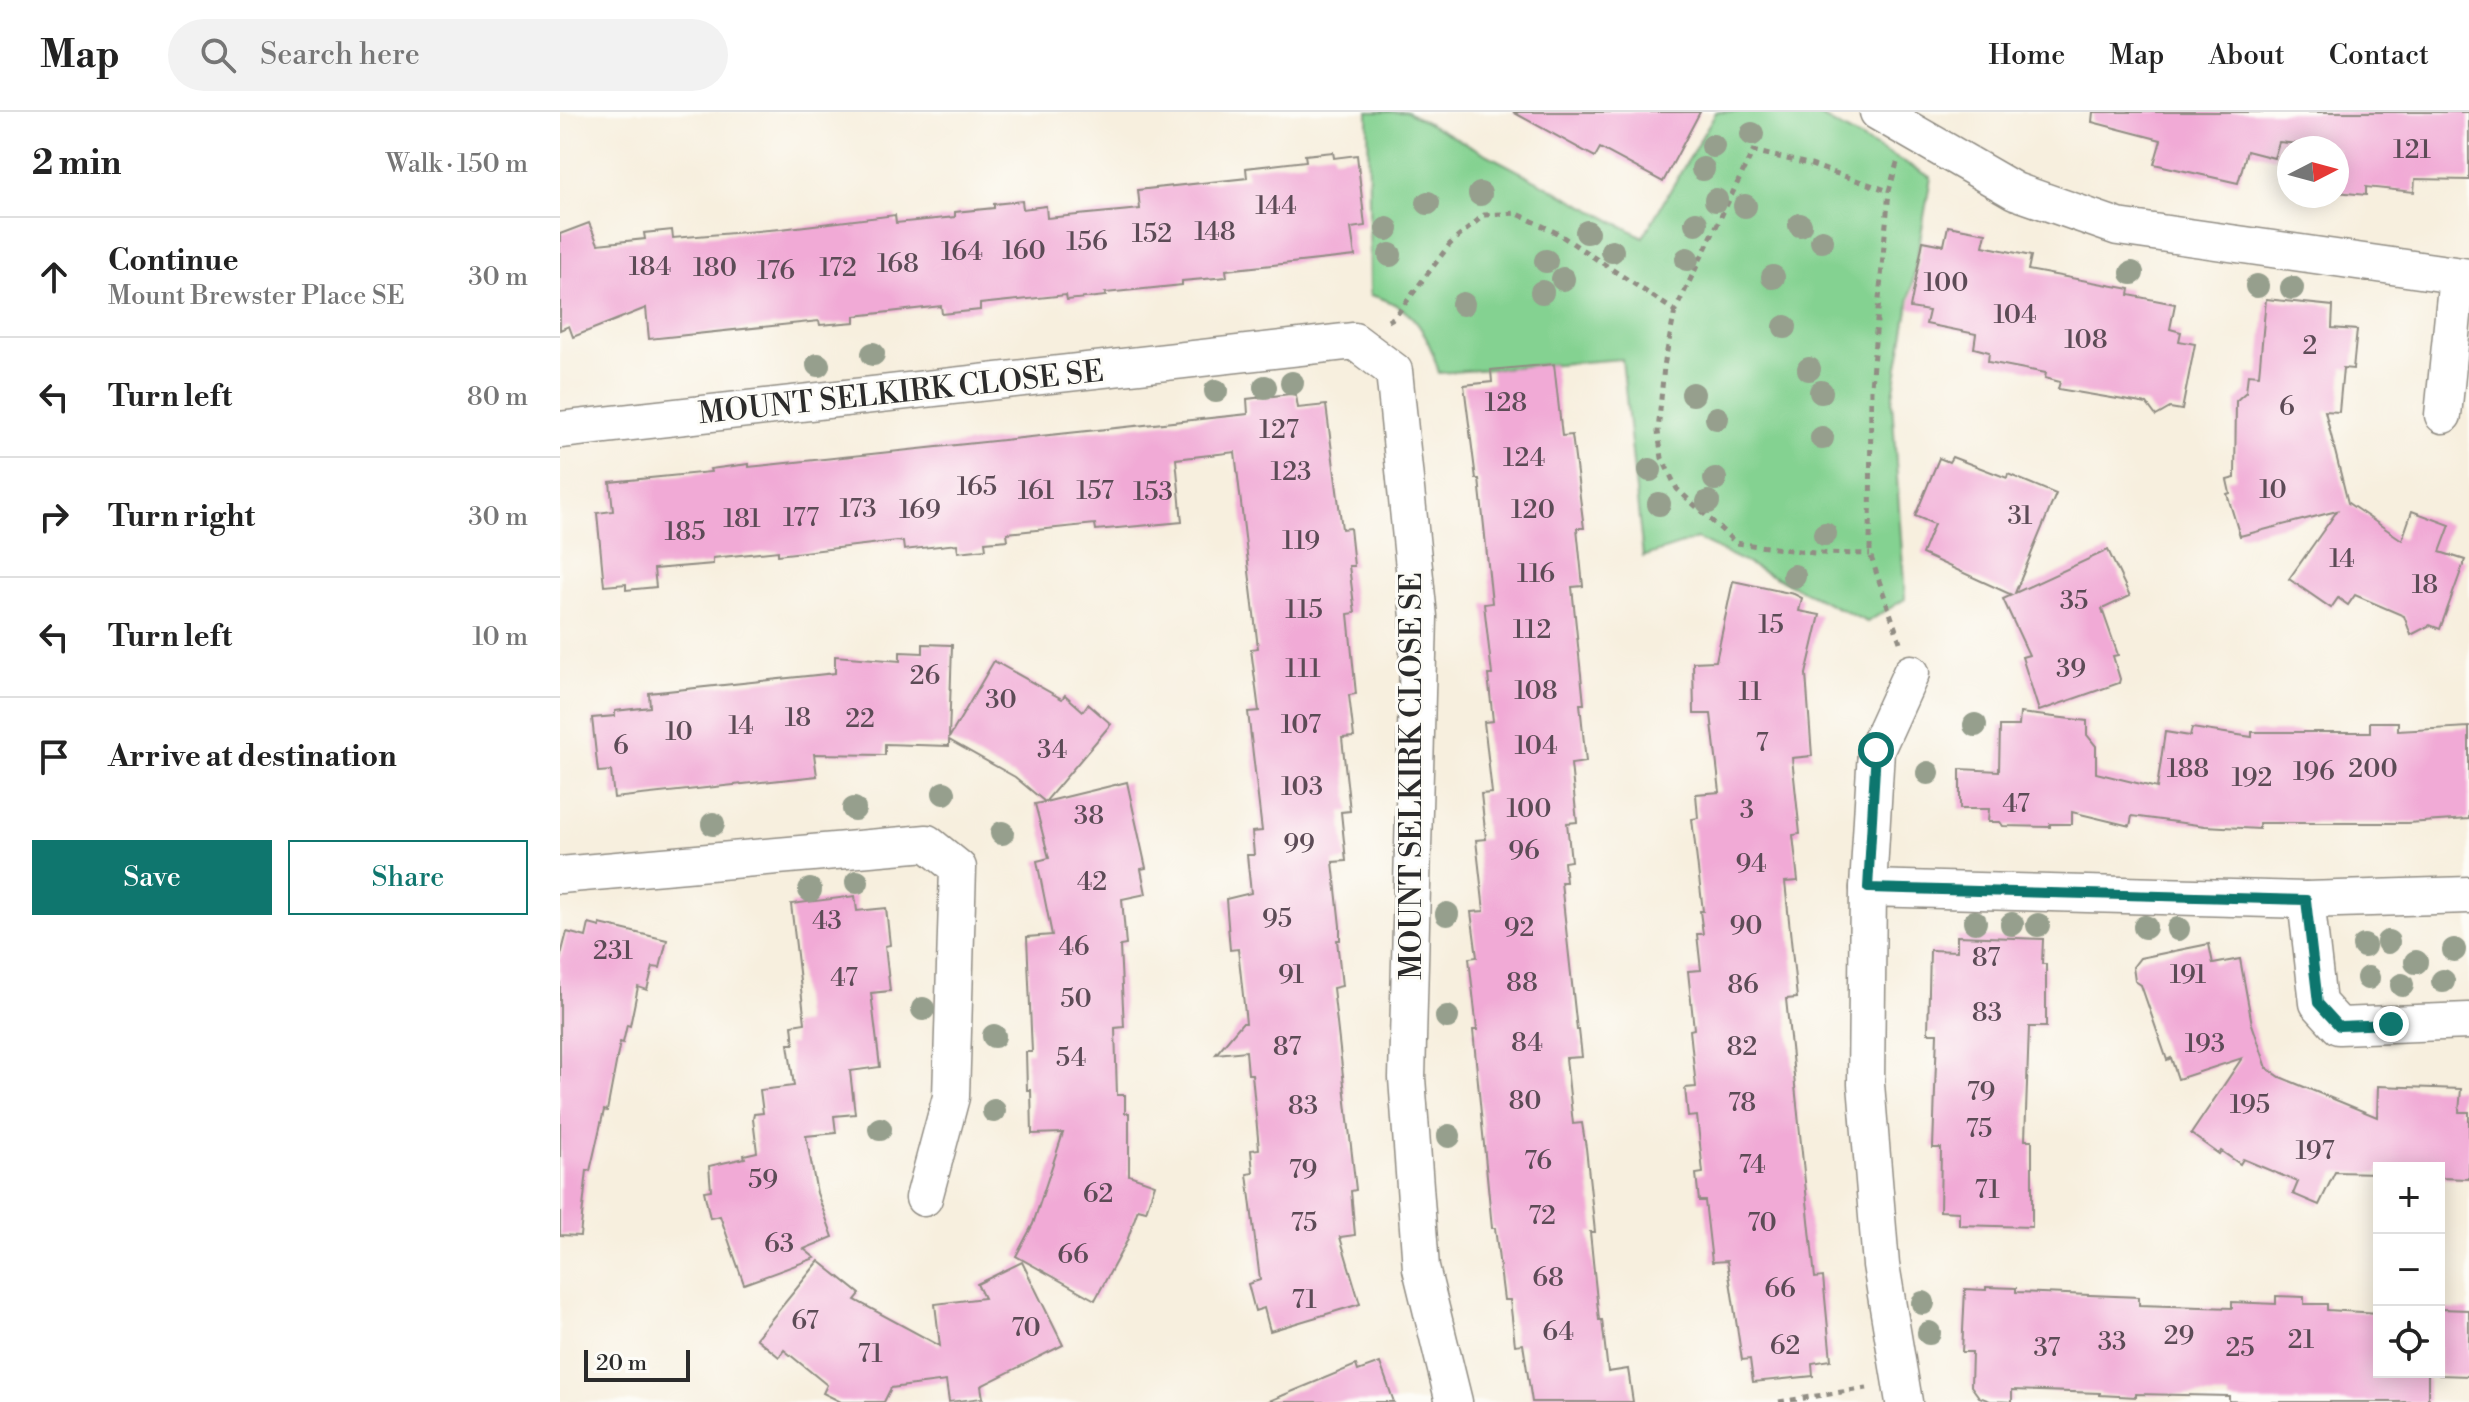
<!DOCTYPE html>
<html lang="en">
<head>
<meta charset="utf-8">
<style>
	:root { --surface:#fff; --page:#f2f2f2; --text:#222; --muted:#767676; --line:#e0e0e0; --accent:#0f766e }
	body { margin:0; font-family:"Libre Bodoni",serif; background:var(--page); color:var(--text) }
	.controls { position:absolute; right:24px; bottom:24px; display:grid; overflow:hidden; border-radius:0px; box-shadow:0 4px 20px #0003 }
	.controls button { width:72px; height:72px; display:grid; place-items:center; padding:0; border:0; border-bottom:2px solid var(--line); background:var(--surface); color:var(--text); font:40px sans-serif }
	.compass { position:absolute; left:1717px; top:24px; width:72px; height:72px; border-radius:50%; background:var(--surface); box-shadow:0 4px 20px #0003; rotate:84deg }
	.scale { position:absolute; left:24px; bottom:20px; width:106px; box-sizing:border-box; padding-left:8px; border:4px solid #2b2b2b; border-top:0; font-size:22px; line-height:28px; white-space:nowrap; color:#2b2b2b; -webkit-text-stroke:6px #fdfcf7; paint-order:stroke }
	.stop { position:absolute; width:24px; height:24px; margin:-18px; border:6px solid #0f766e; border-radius:50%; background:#fff }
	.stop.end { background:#0f766e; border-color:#fff; box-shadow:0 2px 8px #0008 }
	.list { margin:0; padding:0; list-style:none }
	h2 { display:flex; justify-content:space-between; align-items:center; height:104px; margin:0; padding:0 32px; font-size:34px }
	h2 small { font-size:26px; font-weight:400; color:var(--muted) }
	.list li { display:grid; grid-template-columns:52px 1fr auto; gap:24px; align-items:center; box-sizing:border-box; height:120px; padding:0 32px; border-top:2px solid var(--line) }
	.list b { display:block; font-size:30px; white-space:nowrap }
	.list p { margin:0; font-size:26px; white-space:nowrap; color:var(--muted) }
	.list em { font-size:26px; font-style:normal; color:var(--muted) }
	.actions { display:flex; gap:16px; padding:24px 32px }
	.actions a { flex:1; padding:18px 0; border:2px solid var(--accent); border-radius:0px; text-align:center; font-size:28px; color:var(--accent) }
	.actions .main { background:var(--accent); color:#fff }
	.icon { flex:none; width:44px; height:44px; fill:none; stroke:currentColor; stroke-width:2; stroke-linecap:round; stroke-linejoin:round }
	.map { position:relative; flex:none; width:1909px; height:1290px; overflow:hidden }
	header { display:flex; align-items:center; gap:48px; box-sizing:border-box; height:112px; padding:0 40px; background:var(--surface); border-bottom:2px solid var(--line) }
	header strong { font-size:38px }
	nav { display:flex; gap:44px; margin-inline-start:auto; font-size:28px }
	.search { width:560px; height:72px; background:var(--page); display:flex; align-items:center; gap:20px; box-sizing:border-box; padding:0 28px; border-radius:44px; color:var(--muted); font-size:30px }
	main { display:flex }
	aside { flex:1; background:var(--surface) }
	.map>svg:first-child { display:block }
	.green { fill:#84d291; stroke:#587e5e; stroke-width:2 }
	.building { fill:#f1aad6 }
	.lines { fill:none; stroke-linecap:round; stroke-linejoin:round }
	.minor-casing { stroke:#918d84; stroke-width:39 }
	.path { stroke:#918d84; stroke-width:5; stroke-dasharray:6 6; stroke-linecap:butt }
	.minor { stroke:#fff; stroke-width:36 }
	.tree { fill:#969f8d }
	.route { stroke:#0f766e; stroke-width:10 }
	.labels { text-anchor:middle; stroke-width:6; stroke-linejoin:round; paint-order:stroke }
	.number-label { font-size:26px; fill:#5c4b56 }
	.street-label { font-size:30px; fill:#2b2b2b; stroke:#fdfcf7 }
</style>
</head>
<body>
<header>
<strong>Map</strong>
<div class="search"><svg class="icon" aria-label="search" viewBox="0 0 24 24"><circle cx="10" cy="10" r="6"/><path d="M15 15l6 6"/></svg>Search here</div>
<nav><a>Home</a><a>Map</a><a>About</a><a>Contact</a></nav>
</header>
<main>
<aside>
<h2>2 min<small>Walk · 150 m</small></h2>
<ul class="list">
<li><svg class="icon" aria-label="ahead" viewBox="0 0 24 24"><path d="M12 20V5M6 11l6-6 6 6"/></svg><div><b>Continue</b><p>Mount Brewster Place SE</p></div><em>30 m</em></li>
<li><svg class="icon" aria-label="left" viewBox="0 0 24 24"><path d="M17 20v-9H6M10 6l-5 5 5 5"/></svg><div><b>Turn left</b></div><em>80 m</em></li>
<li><svg class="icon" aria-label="right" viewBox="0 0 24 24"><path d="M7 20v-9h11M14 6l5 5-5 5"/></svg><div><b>Turn right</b></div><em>30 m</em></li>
<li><svg class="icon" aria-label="left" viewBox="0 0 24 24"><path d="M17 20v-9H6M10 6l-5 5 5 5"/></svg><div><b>Turn left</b></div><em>10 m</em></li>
<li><svg class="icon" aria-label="arrive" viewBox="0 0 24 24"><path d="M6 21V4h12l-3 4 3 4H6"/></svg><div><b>Arrive at destination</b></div></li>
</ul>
<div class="actions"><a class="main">Save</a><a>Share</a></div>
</aside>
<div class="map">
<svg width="1909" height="1290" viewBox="0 0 1909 1290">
	<rect width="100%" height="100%" fill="#fdfcf7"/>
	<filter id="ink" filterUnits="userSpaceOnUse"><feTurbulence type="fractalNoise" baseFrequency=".0125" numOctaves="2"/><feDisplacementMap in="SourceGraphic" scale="16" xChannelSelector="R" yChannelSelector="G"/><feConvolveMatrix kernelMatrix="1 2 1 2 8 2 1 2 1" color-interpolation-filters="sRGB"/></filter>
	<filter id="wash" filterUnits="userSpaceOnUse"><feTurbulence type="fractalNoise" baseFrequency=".006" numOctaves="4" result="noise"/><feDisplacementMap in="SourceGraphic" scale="32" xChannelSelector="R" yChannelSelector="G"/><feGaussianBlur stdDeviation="1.8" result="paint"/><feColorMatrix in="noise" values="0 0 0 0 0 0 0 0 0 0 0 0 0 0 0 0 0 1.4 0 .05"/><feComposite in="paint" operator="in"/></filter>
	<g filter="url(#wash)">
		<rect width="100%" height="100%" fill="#f7efde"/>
		<path class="green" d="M808,0h39l236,125 73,-125h96l119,65 -39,224 13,198 -38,23 -170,-83 -54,18 -21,-198 -183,14c-12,-42 -25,-67 -69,-78z"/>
		<g id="blocks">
			<g class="building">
				<path d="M953,0h187l-37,70 -63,-34 -5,9z"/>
				<path d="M1533,0h376v68l-54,-1 -1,13 -48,-5v8l-29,-3v-44l-58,-6 -5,16 -27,-7 -9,32 -84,-19 7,-24 -69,-18z"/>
				<path d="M773,40l1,6 23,-3 8,71 -14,2 4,28 -129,14 1,7 -45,4v4l-77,8 1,3 -39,4 -1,-5 -86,9v6l-38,4 -1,-8 -86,10v6l-35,3 -1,-4 -170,18 -3,-31 -73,29 -4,-11 -9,4v-96l29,-11 9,21 47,-5 -1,-6 28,-3 1,8 108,-9 114,-14 1,8 59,-6v-5l39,-4v-4l28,-3 1,8 23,-3 1,12 93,-9 -2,-19 109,-12 -1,-10 60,-7 -1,-6z"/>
				<path d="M1388,114l38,7 -3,13 48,10 -3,14 102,19 -1,6 46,9 -5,25 11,3 -2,9 16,3 -13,66 -12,-2 -14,8 -9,-12 -89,-15 2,-7 -15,-4 1,-5 -58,-11 1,-10 -15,-4 2,-14 -50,-10 3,-13 -19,-3 13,-67 21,4z"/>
				<path d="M1706,187l67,7 -1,22 25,2 -4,39 -10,-1 -4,44 -14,-1 23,92 54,37 10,-29 38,14 -10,27 25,8 -25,69 -10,-4 -19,10 -7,-19 -49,-21 -7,10 -10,-7 -7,10 -42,-29 48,-68 -97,25 -13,-42 3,-1 -3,-13 8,-2 1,-77 10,-9 2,-18 11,1z"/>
				<path d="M994,252l8,72 10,-1 12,93h-7l6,58 -11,1 12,117h-4l6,58 -15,2 6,58 -10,1 4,38 -7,1 2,20h-5l16,148h2l3,27 -16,1 7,66 9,-1 4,25 9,84h-5l9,88h3l6,52 20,-3 5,33h-101l-9,-58 -8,1 -5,-45h-6l-9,-72h-3l-19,-198h4l-8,-72 8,-1 -6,-45 13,-1 -8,-71 10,-1 -5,-45 11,-1 -8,-71 9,-1 -5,-46h4l-8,-71 8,-1 -13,-124h-3l-12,-94 28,-3 -1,-12z"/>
				<path d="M730,282l6,1 2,13 28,-3 16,124 8,-1 4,38h-5l6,47 -7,1 8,80 -7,1 5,42 -12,1 8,73 -9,1 5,49 -13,1 7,64v14h-3l5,46 -9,2 23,202 -5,1 4,44 -15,2 20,67 -90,27 -6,-23 -9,3 -7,-27 12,-4 -13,-106 6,-1 -2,-23 8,-1 -7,-75h-4l-2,-23 -30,3 26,-31h4l-8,-74 -8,1 -4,-51 25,-6 -4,-38h7l-2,-23 10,-1 -14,-119 11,-1 -8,-62 7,-1 -23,-196 -59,7 6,63 -86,8 -1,-6 -88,9 1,7 -23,2 1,7 -28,3 -1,-8 -53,6 -1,-8 -6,-1 -119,14v-4l-65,7v6l-59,5 2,18 -30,3v-6l-22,2 -7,-73 16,-2 -3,-29 101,-10 -1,-3 39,-5v3l499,-53 -1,-15z"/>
				<path d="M1392,345l55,21 1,-4 48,20 -41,99 93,-43 22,46 -28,13 16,46 -5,1 7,23 -1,4 -80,28 -17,-54 7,-2 -26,-56 9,-4 -90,-41 12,-30 -19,-8 24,-58 10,4z"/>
				<path d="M1173,469l61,13 8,4 -3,13 21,4 -14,59 6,82 -20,2 8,76 -7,1 5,46 -13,1 12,116 -11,1 29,279 8,-1 8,83 -19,3 1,13 -60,6 -3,-23 -8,1 -15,-99 -15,1 -7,-61h-6l-3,-27 7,-1 -6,-57 -9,1 -3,-29 11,-1 -6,-57 4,-1 -6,-58 13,-1 -4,-36h6l-3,-23h3l-11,-92 6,-1 -2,-24 24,-2 -9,-78h-17l-1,-52 23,-1z"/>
				<path d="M363,532l29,1 -3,93 45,-77 68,38 3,-4 18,16 5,-7 23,20 -66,78 82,-20 19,86 -5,1 5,25 -24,5 4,46 -6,1 4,81 -9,1 2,67h8v18h4v62l26,9 -9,27 -8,-2 -11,32 -32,59 -79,-44 17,-32 30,-91 -31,1 -1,-44h-4l-1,-38h6l-5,-115 25,-2 -15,-74 12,-3 -14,-54 10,-2 -30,-25 -66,-37v6l-64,-2v11l-71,-1 3,22 -203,22 -3,-27 -13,1 -6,-54 23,-2v-5l35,-4 -1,-14 186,-20v-17l65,5v-9l23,1z"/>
				<path d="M1460,601l67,8v14l9,11v27l61,15 8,-56 25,4 2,-8 60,9v-5h118v-10h28v9l71,-4v92l-62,4h-148v6l-54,-3 -73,-10 -2,10 -58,-14v12h-22v3l-47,-1 -3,-4h-12l1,-13h-29v-40l39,2 1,-45h19z"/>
				<path d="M295,784l2,15 29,-3 4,37 -5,1 5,45 -19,2 9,74 -30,4 5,43 -21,2 2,17 -30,3 11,57 16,44 -29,12 11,9 -71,26 -24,-68 -10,2 -6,-27 7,-1 -2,-24 36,-8 -1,-3 13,-3 -4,-33 1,-5 9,-1 -3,-23 34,-4 -6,-42h6l-2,-19 13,-2 -14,-119z"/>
				<path d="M29,812l11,3v-3l67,16 -7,28 -7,-1 -6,23 -9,-3 -8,39 -3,-1 -4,18 -3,-1 -13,69 -3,-1 -14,61 -3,-1 -7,66 -20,-1v-276l7,-27 19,5z"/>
				<path d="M1397,824l86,3 -1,25h4v63h-17l-4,113h7v87l-73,-2v-13l-19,-1 1,-63h-8l4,-115h-9l2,-83 27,1z"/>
				<path d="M1649,832l4,20 27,-5 12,65 15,44 13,9 97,40 1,-31 83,3 -2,23h10v67l-30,-1v-10h-60v5l-44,-1 -16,33 -26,-11 5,-12 -55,-23 -3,5 -19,-13 -2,3 -28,-20 51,-76 -64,21 -7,-21 -4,2 -26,-75 -6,-4 -2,-14 7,-9z"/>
				<path d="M259,1149l41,33 -5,6 85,46 -5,-42 49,-6 -7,-14 45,-22 41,83 -82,41 2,12 -34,4 -3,-21 -55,7 -7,14h-43l-18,-9 4,-8 -43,-35 -5,7 -23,-19z"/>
				<path d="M1426,1175l30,1v4l123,5v8l93,3v-6l44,2v-8l28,1v7h23v6l52,3v59h49v30h-181l-18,-1v-5l-93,-2v3l-36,-2v-2l-88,-3v12l-22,-1 -11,-4 -8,-11 1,-34h-10l3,-63 21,1z"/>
				<path d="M1879,1197l30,1v66l-30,-1z"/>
				<path d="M820,1251l14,39h-127l89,-37 2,6z"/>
			</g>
		</g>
	</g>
	<g filter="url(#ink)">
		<use href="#blocks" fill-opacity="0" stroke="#918d84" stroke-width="2"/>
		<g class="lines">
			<g class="minor-casing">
				<g id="minor">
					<path d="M1318,0l137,79 103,36 351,50"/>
					<path d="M1883,303l14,-139"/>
					<path d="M0,318l794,-89 40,30 25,246 -12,461 14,190 33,134"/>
					<path d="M0,763l367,-32 31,25 -7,229 -27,101"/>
					<path d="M1308,776l8,-138 35,-77"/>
					<path d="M1746,788l12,103 21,23 130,-5"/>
					<path d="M1344,1290l-23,-137 -15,-181 2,-196 438,12 163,-5"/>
				</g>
			</g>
			<g class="path">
				<path d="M1337,51l-8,28 -18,195 -1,168 30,88"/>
				<path d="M1115,199l-11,55 -6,66 4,26 15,31 59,54 78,10 56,1"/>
				<path d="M828,209l7,-4 55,-73 34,-29 32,-2 41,20 118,78 78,-160 55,13 81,27"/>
				<path d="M1219,1290l88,-14"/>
			</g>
			<use href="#minor" class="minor"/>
		</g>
		<g class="tree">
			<circle cx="1192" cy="22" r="12"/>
			<circle cx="1153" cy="34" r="12"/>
			<circle cx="1143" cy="57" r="12"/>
			<circle cx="920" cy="82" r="12"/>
			<circle cx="1156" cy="88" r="12"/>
			<circle cx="868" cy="91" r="12"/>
			<circle cx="1185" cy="94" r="12"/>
			<circle cx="1136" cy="111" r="12"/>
			<circle cx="1240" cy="113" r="12"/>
			<circle cx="827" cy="117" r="12"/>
			<circle cx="1027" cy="120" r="12"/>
			<circle cx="1262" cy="129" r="12"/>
			<circle cx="1052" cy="139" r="12"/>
			<circle cx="830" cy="143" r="12"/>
			<circle cx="1127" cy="147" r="12"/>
			<circle cx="986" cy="149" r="12"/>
			<circle cx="1572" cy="161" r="12"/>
			<circle cx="1213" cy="165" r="12"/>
			<circle cx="1003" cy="167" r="12"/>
			<circle cx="1697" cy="174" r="12"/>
			<circle cx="1732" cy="176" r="12"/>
			<circle cx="982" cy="180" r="12"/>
			<circle cx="903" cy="192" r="12"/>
			<circle cx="1225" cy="215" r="12"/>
			<circle cx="313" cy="242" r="12"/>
			<circle cx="258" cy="253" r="12"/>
			<circle cx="1249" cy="257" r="12"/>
			<circle cx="732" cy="271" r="12"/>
			<circle cx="705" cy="275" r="12"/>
			<circle cx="656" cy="279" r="12"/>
			<circle cx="1261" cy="280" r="12"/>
			<circle cx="1133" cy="282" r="12"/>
			<circle cx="1157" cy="306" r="12"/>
			<circle cx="1262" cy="326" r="12"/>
			<circle cx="1090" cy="358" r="12"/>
			<circle cx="1155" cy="367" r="12"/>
			<circle cx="1148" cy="390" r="12"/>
			<circle cx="1099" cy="392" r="12"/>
			<circle cx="1265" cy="422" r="12"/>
			<circle cx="1234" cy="464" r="12"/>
			<circle cx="1415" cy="613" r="12"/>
			<circle cx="1368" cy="661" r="12"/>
			<circle cx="384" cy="681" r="12"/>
			<circle cx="294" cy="697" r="12"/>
			<circle cx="153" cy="712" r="12"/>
			<circle cx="442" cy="721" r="12"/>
			<circle cx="297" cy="770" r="12"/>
			<circle cx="250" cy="778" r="12"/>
			<circle cx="887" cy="802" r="12"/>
			<circle cx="1415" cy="810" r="12"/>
			<circle cx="1452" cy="812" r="12"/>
			<circle cx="1478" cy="813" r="12"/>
			<circle cx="1585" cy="815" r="12"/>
			<circle cx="1618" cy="817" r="12"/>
			<circle cx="1828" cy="830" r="12"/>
			<circle cx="1804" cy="834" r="12"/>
			<circle cx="1894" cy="838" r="12"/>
			<circle cx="1856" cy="850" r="12"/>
			<circle cx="1808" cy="866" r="12"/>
			<circle cx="1883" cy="869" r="12"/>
			<circle cx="1842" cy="873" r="12"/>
			<circle cx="363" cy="897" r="12"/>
			<circle cx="887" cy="905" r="12"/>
			<circle cx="434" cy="924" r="12"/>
			<circle cx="434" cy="999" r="12"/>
			<circle cx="320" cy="1017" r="12"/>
			<circle cx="889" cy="1024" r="12"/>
			<circle cx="1363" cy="1191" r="12"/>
			<circle cx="1369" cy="1221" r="12"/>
		</g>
	</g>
	<g class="lines" filter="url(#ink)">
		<path class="route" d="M1316,638l-8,138 438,12 12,103 21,23 52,-2"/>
	</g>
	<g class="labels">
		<g class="number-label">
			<text x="1852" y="46">121</text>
			<text x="716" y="102">144</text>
			<text x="655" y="128">148</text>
			<text x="592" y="130">152</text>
			<text x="527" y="138">156</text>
			<text x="464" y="147">160</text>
			<text x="402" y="148">164</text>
			<text x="338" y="160">168</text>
			<text x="90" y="163">184</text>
			<text x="155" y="164">180</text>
			<text x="278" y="164">172</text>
			<text x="216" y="167">176</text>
			<text x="1386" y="179">100</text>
			<text x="1455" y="211">104</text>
			<text x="1526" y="236">108</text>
			<text x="1750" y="242">2</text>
			<text x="946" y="299">128</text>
			<text x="1727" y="303">6</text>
			<text x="719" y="326">127</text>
			<text x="964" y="354">124</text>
			<text x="731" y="368">123</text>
			<text x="417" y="383">165</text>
			<text x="1713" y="386">10</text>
			<text x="476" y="387">161</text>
			<text x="535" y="387">157</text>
			<text x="593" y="388">153</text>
			<text x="298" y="405">173</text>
			<text x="360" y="406">169</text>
			<text x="973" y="406">120</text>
			<text x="1460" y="412">31</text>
			<text x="241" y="414">177</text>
			<text x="182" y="415">181</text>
			<text x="125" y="428">185</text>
			<text x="741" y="437">119</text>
			<text x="1782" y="455">14</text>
			<text x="976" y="470">116</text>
			<text x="1865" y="481">18</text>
			<text x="1514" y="497">35</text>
			<text x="744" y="506">115</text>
			<text x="1211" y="521">15</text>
			<text x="972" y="526">112</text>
			<text x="743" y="565">111</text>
			<text x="1511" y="565">39</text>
			<text x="365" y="572">26</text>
			<text x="976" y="587">108</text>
			<text x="1190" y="588">11</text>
			<text x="441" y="596">30</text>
			<text x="238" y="614">18</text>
			<text x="300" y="615">22</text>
			<text x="741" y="621">107</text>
			<text x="181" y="622">14</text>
			<text x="119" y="628">10</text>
			<text x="1202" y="639">7</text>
			<text x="61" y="642">6</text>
			<text x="976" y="642">104</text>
			<text x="492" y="646">34</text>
			<text x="1628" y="665">188</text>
			<text x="1813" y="665">200</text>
			<text x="1754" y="668">196</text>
			<text x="1692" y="674">192</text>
			<text x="742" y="683">103</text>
			<text x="1456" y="700">47</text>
			<text x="969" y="705">100</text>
			<text x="1187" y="706">3</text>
			<text x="529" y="712">38</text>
			<text x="739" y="740">99</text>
			<text x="964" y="747">96</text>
			<text x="1191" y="760">94</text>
			<text x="532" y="778">42</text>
			<text x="717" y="815">95</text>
			<text x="267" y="817">43</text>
			<text x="1186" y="822">90</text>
			<text x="959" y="824">92</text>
			<text x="514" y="843">46</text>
			<text x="53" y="847">231</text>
			<text x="1426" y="854">87</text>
			<text x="731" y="871">91</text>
			<text x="1628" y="871">191</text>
			<text x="284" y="874">47</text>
			<text x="962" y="879">88</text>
			<text x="1183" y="881">86</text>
			<text x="516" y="895">50</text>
			<text x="1427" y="909">83</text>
			<text x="967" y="939">84</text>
			<text x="1645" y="940">193</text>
			<text x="727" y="943">87</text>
			<text x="1182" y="943">82</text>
			<text x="511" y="954">54</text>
			<text x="1421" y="988">79</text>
			<text x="965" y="997">80</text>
			<text x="1182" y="999">78</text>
			<text x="1690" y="1001">195</text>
			<text x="743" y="1002">83</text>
			<text x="1419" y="1025">75</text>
			<text x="1755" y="1047">197</text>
			<text x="978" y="1057">76</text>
			<text x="1192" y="1061">74</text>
			<text x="743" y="1066">79</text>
			<text x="203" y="1076">59</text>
			<text x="1427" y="1086">71</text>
			<text x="538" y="1090">62</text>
			<text x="982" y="1112">72</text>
			<text x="744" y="1119">75</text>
			<text x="1202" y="1119">70</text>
			<text x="219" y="1140">63</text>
			<text x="513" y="1151">66</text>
			<text x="988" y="1174">68</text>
			<text x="1220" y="1185">66</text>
			<text x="744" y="1196">71</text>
			<text x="245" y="1217">67</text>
			<text x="466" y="1224">70</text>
			<text x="998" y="1228">64</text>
			<text x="1619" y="1232">29</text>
			<text x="1741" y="1236">21</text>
			<text x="1552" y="1238">33</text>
			<text x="1225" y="1242">62</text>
			<text x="1487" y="1244">37</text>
			<text x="1680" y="1244">25</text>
			<text x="310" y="1250">71</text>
		</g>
		<g class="street-label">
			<text transform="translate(341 280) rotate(-6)" y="10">MOUNT SELKIRK CLOSE SE</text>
			<text transform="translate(851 664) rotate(-90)" y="10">MOUNT SELKIRK CLOSE SE</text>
		</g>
	</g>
</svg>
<div class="controls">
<button>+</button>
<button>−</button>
<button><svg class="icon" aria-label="locate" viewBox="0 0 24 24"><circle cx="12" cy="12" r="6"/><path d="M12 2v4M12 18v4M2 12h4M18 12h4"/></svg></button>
</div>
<svg class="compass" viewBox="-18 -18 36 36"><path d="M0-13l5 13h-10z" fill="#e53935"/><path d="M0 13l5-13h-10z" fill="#767676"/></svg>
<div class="scale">20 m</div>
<div class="stop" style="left:1316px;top:638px"></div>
<div class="stop end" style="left:1831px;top:912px"></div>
</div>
</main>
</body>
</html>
